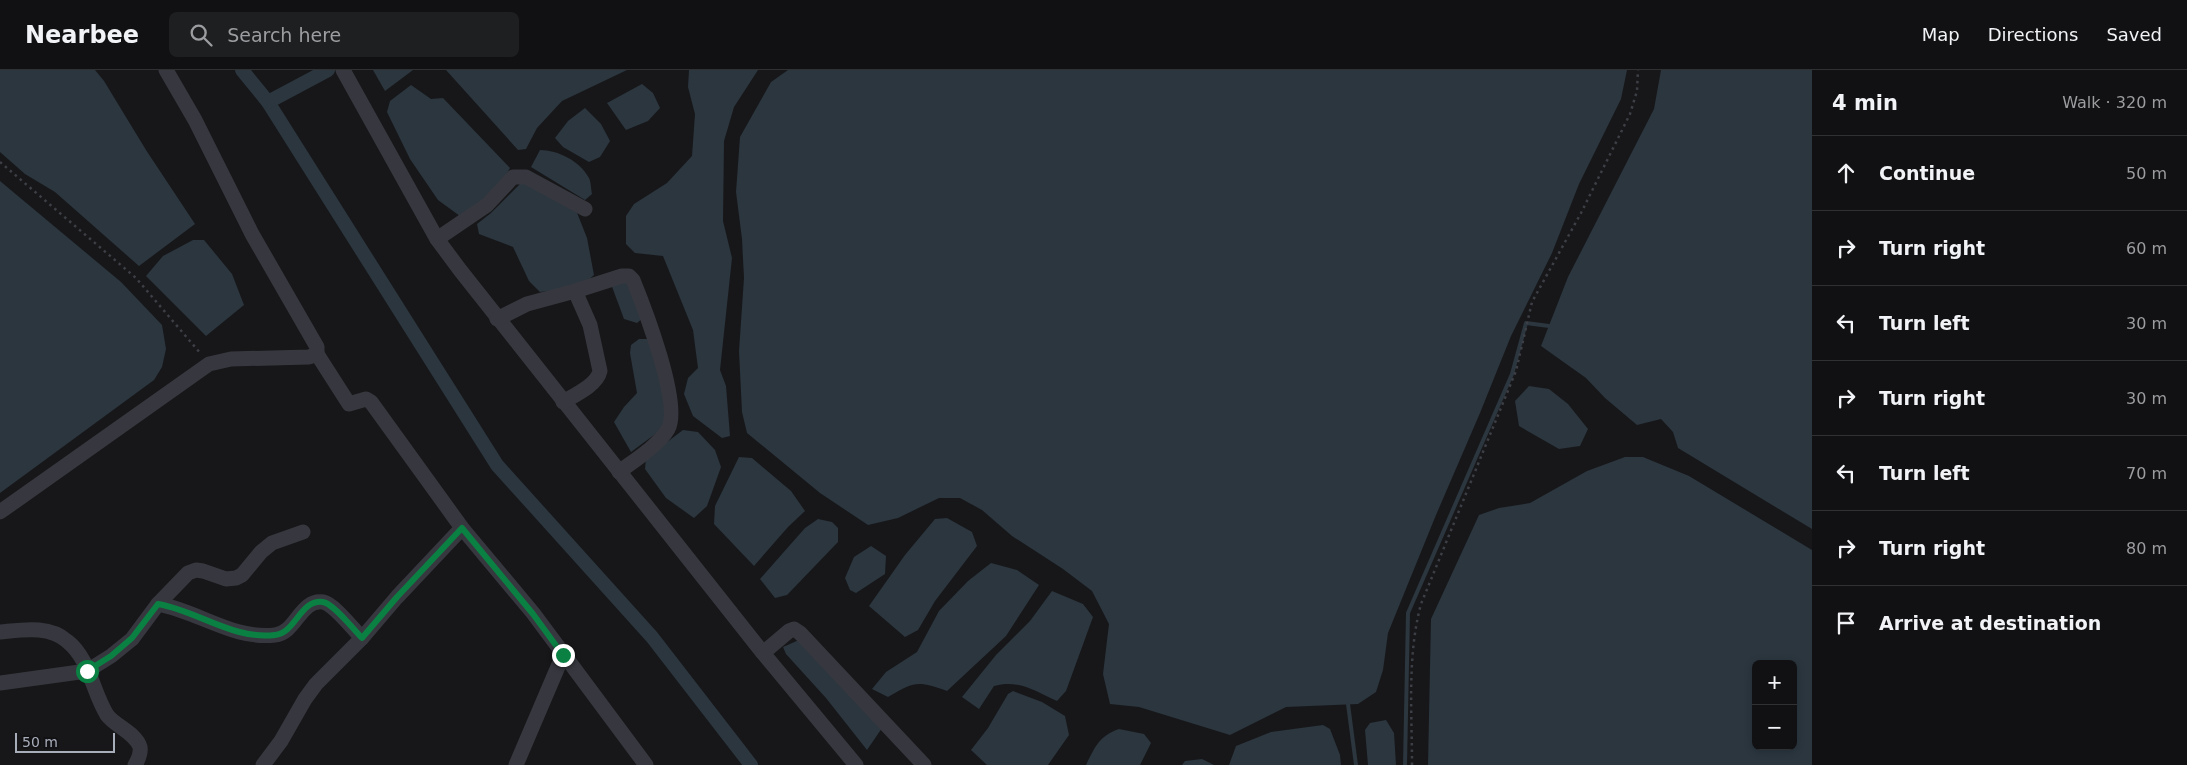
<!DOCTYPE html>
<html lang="en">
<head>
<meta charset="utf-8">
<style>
	:root { --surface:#111113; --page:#1e1f21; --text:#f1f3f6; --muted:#9c9da0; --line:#303133 }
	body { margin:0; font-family:"DejaVu Sans",sans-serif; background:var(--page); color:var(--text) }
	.controls { position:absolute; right:15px; bottom:15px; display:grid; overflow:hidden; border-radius:8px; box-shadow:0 2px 8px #0003 }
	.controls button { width:45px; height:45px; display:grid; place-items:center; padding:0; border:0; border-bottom:1px solid var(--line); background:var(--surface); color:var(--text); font:25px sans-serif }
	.scale { position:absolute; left:15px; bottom:12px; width:100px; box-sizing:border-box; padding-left:5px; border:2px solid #a8adba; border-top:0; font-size:14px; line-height:18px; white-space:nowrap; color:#a8adba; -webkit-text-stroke:4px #121214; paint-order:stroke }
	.stop { position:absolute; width:15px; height:15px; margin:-11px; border:4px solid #0b8043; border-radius:50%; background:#fff }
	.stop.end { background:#0b8043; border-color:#fff; box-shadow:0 1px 5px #0008 }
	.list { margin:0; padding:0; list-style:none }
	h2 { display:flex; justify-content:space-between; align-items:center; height:65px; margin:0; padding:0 20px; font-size:21px }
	h2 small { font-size:16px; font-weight:400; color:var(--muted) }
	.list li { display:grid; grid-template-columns:32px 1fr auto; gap:15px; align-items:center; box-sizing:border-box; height:75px; padding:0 20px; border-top:1px solid var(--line) }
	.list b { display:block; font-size:19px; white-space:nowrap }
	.list em { font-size:16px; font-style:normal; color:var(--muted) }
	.icon { flex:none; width:28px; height:28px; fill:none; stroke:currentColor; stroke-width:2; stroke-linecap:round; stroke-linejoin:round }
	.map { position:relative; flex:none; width:1812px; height:695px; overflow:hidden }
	header { display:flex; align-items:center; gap:30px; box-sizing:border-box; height:70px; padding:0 25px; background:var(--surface); border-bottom:1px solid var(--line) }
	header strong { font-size:24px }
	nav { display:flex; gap:28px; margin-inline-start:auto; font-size:18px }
	.search { width:350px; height:45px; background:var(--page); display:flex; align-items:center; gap:12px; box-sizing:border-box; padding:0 18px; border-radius:8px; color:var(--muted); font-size:19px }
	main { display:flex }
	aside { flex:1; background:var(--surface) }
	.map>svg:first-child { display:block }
	.water { fill:#2b363f; fill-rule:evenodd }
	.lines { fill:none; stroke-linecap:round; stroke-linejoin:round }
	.stream { stroke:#2b363f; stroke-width:4 }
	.canal { stroke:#2b363f; stroke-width:14 }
	.path { stroke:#3d3f46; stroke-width:2.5; stroke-dasharray:2.5 4; stroke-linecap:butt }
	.minor { stroke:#37383f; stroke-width:15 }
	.route { stroke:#0b8043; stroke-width:6 }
</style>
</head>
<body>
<header>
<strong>Nearbee</strong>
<div class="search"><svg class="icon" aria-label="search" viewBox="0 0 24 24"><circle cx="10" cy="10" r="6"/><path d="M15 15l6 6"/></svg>Search here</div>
<nav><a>Map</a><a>Directions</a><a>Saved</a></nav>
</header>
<main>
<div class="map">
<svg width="1812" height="695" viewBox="0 0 1812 695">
	<rect width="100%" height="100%" fill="#171719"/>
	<g class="water">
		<path d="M0,0h95l9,11 42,69 49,74 -56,42 -84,-74 -30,-18 -25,-22z"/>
		<path d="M373,0h40l-28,21z"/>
		<path d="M446,0h181l-65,31 -25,27 -11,21 -8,1z"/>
		<path d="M689,0h69l-24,37 -10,34 -1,80 9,37 -12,112 6,16 4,50 -8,2 -29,-22 -9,-22 4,-16 10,-10 -5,-38 -30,-74 -28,-3 -9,-9v-28l8,-12 33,-21 25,-27 3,-42 -7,-27z"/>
		<path d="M788,0h839l-6,29 -42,85 -27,69 -41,83 -31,77 -44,102 -48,118 -5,37 -7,22 -18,12 -72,3 -56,28 -91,-28 -29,-3 -7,-30 6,-50 -17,-33 -29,-22 -51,-33 -30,-26 -22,-12h-21l-41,20 -30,7 -48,-32 -73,-60 -5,-21 -3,-61 5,-73 -2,-39 -6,-47 4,-55 31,-55z"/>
		<path d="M1661,0h151v459l-134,-81 -5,-16 -12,-13 -24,6 -32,-27 -19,-20 -45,-32 27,-69 86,-168z"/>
		<path d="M642,14l11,9 7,15 -12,13 -22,9 -19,-27z"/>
		<path d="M411,15l20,14 12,-1 67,70 -20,33 -26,18 -26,-19 -28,-41 -23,-47 3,-11z"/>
		<path d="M585,38l16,16 9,17 -10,16 -11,5 -26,-15 -8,-9 13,-17z"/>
		<path d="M540,80c18,0 40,11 49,28 2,4 2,11 3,16l-7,6 -54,-33z"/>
		<path d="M524,110l50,25 13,33 7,37 -13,11 -41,6 -11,-11 -16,-34 -34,-13 -2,-10 14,-11z"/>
		<path d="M0,111l121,101 41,43 4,24 -4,18 -8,13 -154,113z"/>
		<path d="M193,170h11l28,34 12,31 -38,31 -60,-60 17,-20z"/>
		<path d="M627,208l17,39 -7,6 -13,-4 -13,-35z"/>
		<path d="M639,269h11l19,76 -11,17 -27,20 -17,-30 10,-15 13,-14 -7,-40 1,-8z"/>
		<path d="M1529,316l20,3 19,15 20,25 -8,17 -21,3 -40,-23 -4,-25z"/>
		<path d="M683,360l15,2 17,18 6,17 -14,39 -13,12 -28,-20 -21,-29 1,-11z"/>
		<path d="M739,387l13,1 39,33 14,20 -17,16 -34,39 -40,-42 1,-18z"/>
		<path d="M1625,387h18l46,19 123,74v215h-384l3,-146 48,-104 20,-7 31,-5 57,-32zM1756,594h37v82h-37z"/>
		<path d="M947,448l25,14 5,14 -42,55 -17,29 -13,7 -36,-31 36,-51 30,-36z"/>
		<path d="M818,449l14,3 6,6v14l-51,53 -12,3 -15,-19 45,-51z"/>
		<path d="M871,476l15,10 -1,18 -29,19 -6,-3 -5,-12 9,-21z"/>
		<path d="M991,493l26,7 22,15 -33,51 -59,55c-30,-11 -33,-9 -59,6l-16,-8 14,-17 31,-20 22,-41 29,-30z"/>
		<path d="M1052,521l31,13 10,13 -27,74 -9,10c-22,-10 -39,-22 -63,-15l-15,23 -17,-12 34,-42 34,-34z"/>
		<path d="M799,570l83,88 -15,22 -41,-52 -40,-44 -3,-7z"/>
		<path d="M1013,621l29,11 23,14 4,19 -21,30h-61l-16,-15 17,-22 20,-34z"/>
		<path d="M1386,650l8,13 2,32h-28l-3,-35 5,-7z"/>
		<path d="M1323,655l7,4 10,26 1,10h-112l7,-19 35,-14z"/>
		<path d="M1119,659l25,5 7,9 -11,22h-54c9,-18 13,-29 33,-36z"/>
		<path d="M1202,689l12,6h-32l3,-4z"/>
	</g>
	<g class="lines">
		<g class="stream">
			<path d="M1348,634l8,61"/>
			<path d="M1405,695l3,-152 104,-239 14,-51 23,3"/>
		</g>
		<g class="canal">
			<path d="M242,0l26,32 229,363 155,172 99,128"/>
			<path d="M268,32l60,-32"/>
		</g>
		<g class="path">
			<path d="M0,92l136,116 65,76"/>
			<path d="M1412,695c0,-53 -5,-109 9,-161l95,-233 16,-69 49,-89 49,-99 7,-23 1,-21"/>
		</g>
		<g class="minor">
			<path d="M343,0l94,169 23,31 303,383 93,112"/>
			<path d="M437,169l50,-34 26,-28h13l59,32"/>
			<path d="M497,249l30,-15 48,-13 47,-15h7l4,4c11,27 49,125 35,149 -10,17 -33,31 -49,43"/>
			<path d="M317,284l32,50 17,-5 5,3 91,126 71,85 113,152"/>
			<path d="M563,332c12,-7 34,-17 37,-31l-10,-46 -15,-34"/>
			<path d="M0,442l209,-148 22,-5 78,-2 8,-3v-7l-65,-113 -57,-114 -29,-50"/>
			<path d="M158,534c40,7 75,36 117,31 21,-2 25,-36 48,-33 11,2 30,27 39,36"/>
			<path d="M0,562c22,-2 49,-7 67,9 23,18 25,50 40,74 8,11 29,18 33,32 1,6 -2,13 -5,18"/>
			<path d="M763,583l26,-22 5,-2 6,4 124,132"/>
			<path d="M0,613l87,-12 24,-15 21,-17 26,-35 30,-31 8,-3 7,1 23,8 10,-1 6,-3 19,-23 11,-9 31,-11"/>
			<path d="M263,695l18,-24 24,-42 11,-15 46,-46 35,-41 65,-69"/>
			<path d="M516,695l47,-110"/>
		</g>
	</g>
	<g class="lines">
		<path class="route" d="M87,601l24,-15 21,-18 26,-34c40,7 75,36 117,31 21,-2 25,-36 48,-33 11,2 30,27 39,36l35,-41 65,-69 71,86 30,41"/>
	</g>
</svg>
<div class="controls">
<button>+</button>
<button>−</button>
</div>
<div class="scale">50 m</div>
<div class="stop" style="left:87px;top:601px"></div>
<div class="stop end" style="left:563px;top:585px"></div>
</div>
<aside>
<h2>4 min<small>Walk · 320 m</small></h2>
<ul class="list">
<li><svg class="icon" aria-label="ahead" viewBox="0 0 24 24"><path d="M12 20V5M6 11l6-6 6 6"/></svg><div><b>Continue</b></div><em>50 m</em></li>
<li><svg class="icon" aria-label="right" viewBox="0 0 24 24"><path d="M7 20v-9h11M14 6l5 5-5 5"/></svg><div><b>Turn right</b></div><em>60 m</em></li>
<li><svg class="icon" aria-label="left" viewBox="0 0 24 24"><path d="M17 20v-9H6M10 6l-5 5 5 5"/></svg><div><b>Turn left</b></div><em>30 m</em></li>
<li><svg class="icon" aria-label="right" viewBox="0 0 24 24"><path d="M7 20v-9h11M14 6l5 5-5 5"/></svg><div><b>Turn right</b></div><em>30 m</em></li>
<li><svg class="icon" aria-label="left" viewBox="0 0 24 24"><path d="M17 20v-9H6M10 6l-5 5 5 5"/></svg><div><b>Turn left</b></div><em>70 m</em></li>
<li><svg class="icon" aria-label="right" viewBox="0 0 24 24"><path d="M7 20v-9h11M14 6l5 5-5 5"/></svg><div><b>Turn right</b></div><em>80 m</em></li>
<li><svg class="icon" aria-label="arrive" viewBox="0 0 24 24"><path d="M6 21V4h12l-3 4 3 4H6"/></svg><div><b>Arrive at destination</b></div></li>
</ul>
</aside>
</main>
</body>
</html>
